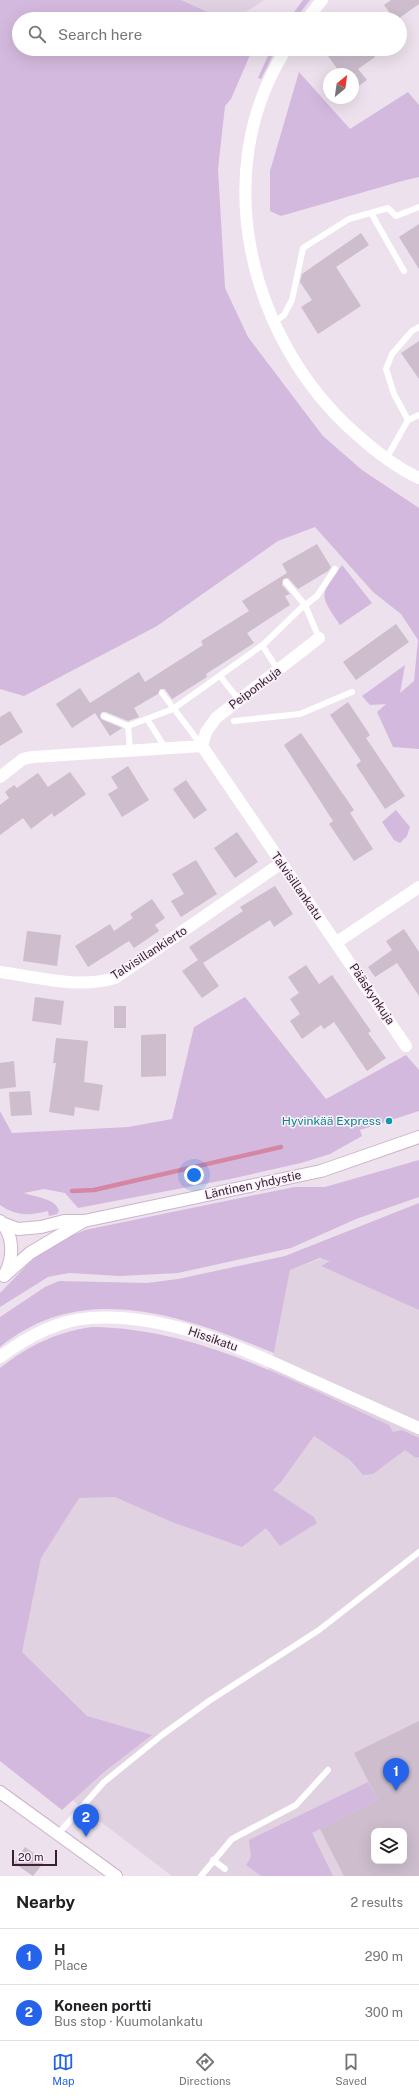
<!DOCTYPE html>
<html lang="en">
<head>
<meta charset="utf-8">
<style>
	:root { --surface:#fff; --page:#f6f6f6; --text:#202124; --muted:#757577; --line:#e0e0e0; --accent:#2563eb }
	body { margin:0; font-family:"Public Sans",sans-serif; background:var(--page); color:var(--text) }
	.controls { position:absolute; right:12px; bottom:12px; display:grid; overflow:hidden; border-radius:8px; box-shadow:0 4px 16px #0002 }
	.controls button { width:36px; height:36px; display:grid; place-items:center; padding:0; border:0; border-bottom:1px solid var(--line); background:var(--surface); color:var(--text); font:20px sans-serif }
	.compass { position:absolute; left:323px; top:68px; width:36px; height:36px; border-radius:50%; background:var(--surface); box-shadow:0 4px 16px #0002; rotate:29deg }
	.scale { position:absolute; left:12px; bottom:10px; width:45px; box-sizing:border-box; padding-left:4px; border:2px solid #3d2038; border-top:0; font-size:11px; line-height:14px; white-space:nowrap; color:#3d2038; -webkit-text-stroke:3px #f8f1f8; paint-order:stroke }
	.you { position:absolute; left:194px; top:1175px; width:14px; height:14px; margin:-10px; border:3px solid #fff; border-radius:50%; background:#1a73e8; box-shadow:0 0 0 6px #1a73e833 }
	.badge { display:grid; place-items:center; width:26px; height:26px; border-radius:50%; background:var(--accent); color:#fff; font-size:13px; font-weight:700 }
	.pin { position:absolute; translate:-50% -33px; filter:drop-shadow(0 1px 2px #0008) }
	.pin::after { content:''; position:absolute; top:21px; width:14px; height:12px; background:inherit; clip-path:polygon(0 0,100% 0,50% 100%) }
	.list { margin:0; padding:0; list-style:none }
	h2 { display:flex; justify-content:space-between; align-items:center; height:52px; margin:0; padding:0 16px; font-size:17px }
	h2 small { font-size:13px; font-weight:400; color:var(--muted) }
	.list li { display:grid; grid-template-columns:26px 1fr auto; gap:12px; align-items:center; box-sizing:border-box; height:56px; padding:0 16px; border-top:1px solid var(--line) }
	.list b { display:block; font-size:15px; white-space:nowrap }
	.list p { margin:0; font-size:13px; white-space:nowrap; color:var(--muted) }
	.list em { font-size:13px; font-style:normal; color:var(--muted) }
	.icon { flex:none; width:22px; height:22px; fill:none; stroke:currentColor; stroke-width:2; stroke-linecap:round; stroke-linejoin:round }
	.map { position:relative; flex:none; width:419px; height:1876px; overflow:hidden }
	.search { position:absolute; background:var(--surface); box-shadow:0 4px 16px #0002; left:12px; right:12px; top:12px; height:44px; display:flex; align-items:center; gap:10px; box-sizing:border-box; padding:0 14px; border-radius:22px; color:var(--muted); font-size:15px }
	.sheet { height:164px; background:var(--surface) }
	nav { display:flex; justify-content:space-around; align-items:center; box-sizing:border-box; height:56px; border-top:1px solid var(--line); background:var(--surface); font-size:11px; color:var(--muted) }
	nav a { display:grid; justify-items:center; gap:2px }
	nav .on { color:var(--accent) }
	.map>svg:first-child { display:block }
	.built { fill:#e0d2e0; fill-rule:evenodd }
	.green { fill:#d4b9de }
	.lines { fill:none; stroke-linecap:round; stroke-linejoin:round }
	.stream { stroke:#d486a3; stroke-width:4.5 }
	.building { fill:#cdbdcd; fill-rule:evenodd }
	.secondary-casing { stroke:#ccb4ca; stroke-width:14 }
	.lane { stroke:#fff; stroke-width:6 }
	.street { stroke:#fff; stroke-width:12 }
	.secondary { stroke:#fff; stroke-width:12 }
	.culture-dot { fill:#0f9aa8; stroke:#f8f1f8; stroke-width:1.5 }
	.labels { text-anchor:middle; stroke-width:3; stroke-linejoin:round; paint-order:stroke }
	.street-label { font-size:12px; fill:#3d2038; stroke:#f8f1f8 }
	.culture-label { font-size:12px; fill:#0d838f; stroke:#f8f1f8; text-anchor:end }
</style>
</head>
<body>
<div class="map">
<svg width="419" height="1876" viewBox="0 0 419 1876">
	<rect width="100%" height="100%" fill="#ece1ec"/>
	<g class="built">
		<path d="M181,0h83l-29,19h-12z"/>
		<path d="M419,1223v653h-247l-172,-131v-298l264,-62 12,-40 14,-75zM374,1831h30v30h-30z"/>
	</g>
	<g class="green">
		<path d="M0,0h181l42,19h-204v30h227l4,6 -19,44 -6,7 -7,63 7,119 23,49 75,99 39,34 57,38v241l-26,-2 -16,-35 9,-8 -16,1 -8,-9 43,-31 -5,28 14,-12 4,-41 -17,-26 -28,-22 -58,-65 -37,14 -121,85 -133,70 -24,-7z"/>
		<path d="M303,0h7l-15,19h-6z"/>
		<path d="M271,49h5l-15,30 -3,-1z"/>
		<path d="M299,72l51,57 58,-37 11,13v72l-17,4 -121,35 -11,-5v-40z"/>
		<path d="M342,565l30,38 -32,22c-22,-33 -20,-28 2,-60z"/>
		<path d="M396,810l14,17 -3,9 -7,7 -6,-3 -12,-18z"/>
		<path d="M245,997l81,102 80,-44 13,15v41l-59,19 2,6 -32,18 -29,9 -71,16 -152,29 -13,-15 -21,-4 -20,4c10,4 32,5 35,18l-2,3 -8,2 -1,-5c-19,5 -32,5 -48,-6v-94l12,22 116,-6 44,-8 22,-92z"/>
		<path d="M419,1160v37l-63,22 -65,29 -113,25 -58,3 -51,-3 -21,4 -48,30v-14c13,-13 24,-26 38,-38 14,-11 30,-18 47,-25l209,-43h31z"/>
		<path d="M419,1203v107l-98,-44 9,-5 -10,-3 -30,12 -16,83c-88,-36 -191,-75 -274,-6v-30l45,-30 14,-6 88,2 31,-4 107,-23z"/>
		<path d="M92,1327c106,1 202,55 297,98l4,7 9,-2 17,8v19l-3,1 -11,-8 -32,24 -10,1 -13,-15 -36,-24 -33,46 -8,8 41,27 3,6 -37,23 -14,-18 -24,19 -70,-25 -57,-25 -36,1 -38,60 -19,94 65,64 65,19 -48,37 -42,38 -62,-49v-393c28,-22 56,-36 92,-41z"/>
		<path d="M368,1782l10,18 -66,33 21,43h-72l-15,-11 5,-8 -2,-17z"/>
	</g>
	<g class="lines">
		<path class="stream" d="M72,1191l22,-1 187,-43"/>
	</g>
	<g class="building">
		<path d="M391,0h28v4l-21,15h-4l-10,-14z"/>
		<path d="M323,49h45l7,8 -17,12 9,11 -14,10v-16h-12z"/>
		<path d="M419,224v45l-20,-32z"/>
		<path d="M361,233l8,12 -33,22 25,39 -43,28 -17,-27 11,-7 -12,-18 2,-8z"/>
		<path d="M419,341v38l-18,-26z"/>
		<path d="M317,544l14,23 -3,4 -30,18 -10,-11 -5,1 -1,6 8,9 -5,2 5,9 -43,28 7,10 -48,31 1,3 -35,22 -7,-10h-5l-2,5 -24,14 5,9 -11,4 -22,-9h-4l-2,3 1,4 21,9 -12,8 -15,-23 -23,15 -16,-24 24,-16 10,15 49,-31 6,10 58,-37 -2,-4 48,-30 -7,-10 45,-28 -5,-9z"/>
		<path d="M396,624l13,18 -53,38 -13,-18z"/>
		<path d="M348,702l22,33 -4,3 39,58 -20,13 -29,-44 5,-4 -31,-46z"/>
		<path d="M10,711l13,21 -23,14v-29z"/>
		<path d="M301,733l53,77 -4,3 23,36 -19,12 -25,-37 4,-3 -49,-76z"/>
		<path d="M128,766l21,34 -27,17 -14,-23 10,-6 -7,-11z"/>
		<path d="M70,772l16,22 -32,23 -2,-4 -21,16 -8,-11 -23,17v-30l9,-7 -4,-6 9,-7 3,3 21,-15 10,14z"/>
		<path d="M186,780l21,30 -13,9 -21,-30z"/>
		<path d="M237,832l21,30 -23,16 -21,-30z"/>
		<path d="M196,860l21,34 -36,23 -10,-16 13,-7 -12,-20z"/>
		<path d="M275,886l18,28 -19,13 -4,-7 -67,43 16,23 -17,12 -20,-27 16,-11 -9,-13 54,-36 -3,-4z"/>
		<path d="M152,899l13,19 -10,7 4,6 -25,17 -5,-7 -41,26 -13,-21 35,-22 4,7 19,-13 -3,-4z"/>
		<path d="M404,929l15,23v44l-22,-33 -22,14 -7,-10 24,-17 -6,-9z"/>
		<path d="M27,931l34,4 -4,31 -34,-5z"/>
		<path d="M306,965l13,19 13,-9 39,56 -3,2 18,25 -19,13 -33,-49 -10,7 -3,-4 -19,14 -12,-18 10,-7 -10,-15 9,-6 -11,-16z"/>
		<path d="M35,997l29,4 -3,24 -29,-4z"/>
		<rect x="114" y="1006" width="12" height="22"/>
		<path d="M166,1034v42l-25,1v-42z"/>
		<path d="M56,1038l32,3 -4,41 19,3 -4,26 -24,-4 -1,9 -25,-4 7,-49h-3z"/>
		<path d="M14,1061l2,26 -16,2v-26z"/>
		<path d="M30,1091l2,24 -21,1 -2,-24z"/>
		<path d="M419,1721v155h-75l-24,-47 58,-29 -24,-47zM374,1831h30v30h-30z"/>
		<path d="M25,1847l20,14 -12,15 -19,-13z"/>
	</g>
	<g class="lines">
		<g class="secondary-casing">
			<g id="secondary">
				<path d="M0,1221c14,14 14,36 5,53"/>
				<path d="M2,1223l16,6 23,-2 23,-6h20l237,-50 98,-34"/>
				<path d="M4,1276l26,-23 52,-31"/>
				<path d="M0,1792l116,84"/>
			</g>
		</g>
		<g class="lane">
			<path d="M371,213l33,58"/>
			<path d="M274,322l10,-7 8,-15 11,-52 46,-29 39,-11 8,8 23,-9"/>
			<path d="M408,420l11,-5"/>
			<path d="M386,459l22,-39 -14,-26 -8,-25 6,-15 20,-23 7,-4"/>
			<path d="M286,582l19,23 14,33"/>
			<path d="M262,645l16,25"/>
			<path d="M220,676l19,24"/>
			<path d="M162,693l40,53"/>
			<path d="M104,716l24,10 45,-17 91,-65 36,-35 17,-13 18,-27"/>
			<path d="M147,719l19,30"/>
			<path d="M234,721l66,-7 52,-22"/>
			<path d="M128,726l2,25"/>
			<path d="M58,1834l46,-52 58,-47 47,-34 110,-71 100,-78"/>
			<path d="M213,1860l12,9"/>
			<path d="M201,1876l31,-37 64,-34 32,-35"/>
		</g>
		<g class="street">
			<path d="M307,19l15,-19"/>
			<path d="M286,49c-79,124 -36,291 69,384 20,18 40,34 64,45"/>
			<path d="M202,746l204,300"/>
			<path d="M202,746l4,-14 10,-14 103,-80"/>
			<path d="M0,777l23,-18 10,-2 169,-11"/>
			<path d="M337,942l82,-55"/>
			<path d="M0,972c37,5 78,17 115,6l165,-114"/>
			<path d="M0,1357c27,-20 57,-37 91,-39 75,-5 148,29 214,59 38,17 76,34 114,51"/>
		</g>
		<use href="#secondary" class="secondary"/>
	</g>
	<circle class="culture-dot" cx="389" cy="1121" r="4"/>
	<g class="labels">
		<g class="street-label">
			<text transform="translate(255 688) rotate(-37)" y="4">Peiponkuja</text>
			<text transform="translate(297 886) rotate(55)" y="4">Talvisillankatu</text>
			<text transform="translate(149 953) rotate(-33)" y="4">Talvisillankierto</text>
			<text transform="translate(372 994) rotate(56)" y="4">Pääskynkuja</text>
			<text transform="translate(253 1185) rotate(-12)" y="4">Läntinen yhdystie</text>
			<text transform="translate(213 1339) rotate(19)" y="4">Hissikatu</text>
		</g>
		<g class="culture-label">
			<text x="381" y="1125">Hyvinkää Express</text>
		</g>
	</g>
</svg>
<div class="controls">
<button><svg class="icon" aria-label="layers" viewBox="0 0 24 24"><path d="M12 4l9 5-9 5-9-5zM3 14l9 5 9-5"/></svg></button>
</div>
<svg class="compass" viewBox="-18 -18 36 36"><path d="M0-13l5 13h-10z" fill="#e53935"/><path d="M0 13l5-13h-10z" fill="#757577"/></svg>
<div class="scale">20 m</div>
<div class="you"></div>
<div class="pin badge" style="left:396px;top:1791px">1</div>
<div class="pin badge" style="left:86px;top:1837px">2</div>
<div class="search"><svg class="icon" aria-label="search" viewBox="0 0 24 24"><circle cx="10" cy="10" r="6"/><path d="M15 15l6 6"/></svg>Search here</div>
</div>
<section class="sheet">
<h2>Nearby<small>2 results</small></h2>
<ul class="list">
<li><span class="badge">1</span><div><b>H</b><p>Place</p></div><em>290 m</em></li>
<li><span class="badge">2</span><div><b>Koneen portti</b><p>Bus stop · Kuumolankatu</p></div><em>300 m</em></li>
</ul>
</section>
<nav>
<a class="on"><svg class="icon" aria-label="map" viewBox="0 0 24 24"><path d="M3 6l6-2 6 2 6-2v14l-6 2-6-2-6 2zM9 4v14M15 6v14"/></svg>Map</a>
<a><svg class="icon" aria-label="directions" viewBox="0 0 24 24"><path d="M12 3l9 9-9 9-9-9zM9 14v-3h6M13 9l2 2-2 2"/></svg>Directions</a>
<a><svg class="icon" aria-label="saved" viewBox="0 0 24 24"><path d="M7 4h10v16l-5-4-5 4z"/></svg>Saved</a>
</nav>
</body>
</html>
